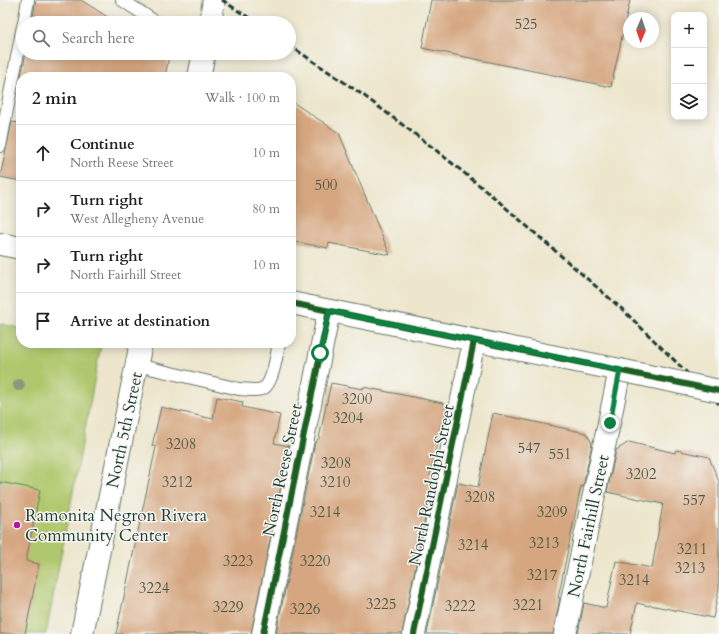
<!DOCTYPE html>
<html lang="en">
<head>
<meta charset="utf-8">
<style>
	:root { --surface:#fff; --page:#f2f2f2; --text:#202124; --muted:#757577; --line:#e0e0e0 }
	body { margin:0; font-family:Cardo,serif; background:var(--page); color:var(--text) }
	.controls { position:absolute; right:12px; top:12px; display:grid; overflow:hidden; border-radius:8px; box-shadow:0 2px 10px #0003 }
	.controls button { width:36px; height:36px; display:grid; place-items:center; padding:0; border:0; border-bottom:1px solid var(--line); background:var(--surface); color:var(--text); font:20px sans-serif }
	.compass { position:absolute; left:623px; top:12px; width:36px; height:36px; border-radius:50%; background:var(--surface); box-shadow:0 2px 10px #0003; rotate:182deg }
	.stop { position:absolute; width:12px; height:12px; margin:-9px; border:3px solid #0b8043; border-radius:50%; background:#fff }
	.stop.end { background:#0b8043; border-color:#fff; box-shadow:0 1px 4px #0008 }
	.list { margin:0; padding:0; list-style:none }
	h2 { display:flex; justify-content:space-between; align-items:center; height:52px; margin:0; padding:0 16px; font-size:17px }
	h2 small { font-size:13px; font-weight:400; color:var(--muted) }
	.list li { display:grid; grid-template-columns:26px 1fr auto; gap:12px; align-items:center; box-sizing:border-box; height:56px; padding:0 16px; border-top:1px solid var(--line) }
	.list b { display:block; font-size:15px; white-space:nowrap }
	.list p { margin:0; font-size:13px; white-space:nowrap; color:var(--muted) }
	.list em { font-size:13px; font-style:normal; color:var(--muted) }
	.icon { flex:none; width:22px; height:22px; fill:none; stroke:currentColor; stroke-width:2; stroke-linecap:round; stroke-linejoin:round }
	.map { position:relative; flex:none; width:719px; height:634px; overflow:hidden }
	.search { position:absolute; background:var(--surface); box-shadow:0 2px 10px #0003; left:16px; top:16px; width:280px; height:44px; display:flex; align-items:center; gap:10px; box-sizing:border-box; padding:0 14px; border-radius:22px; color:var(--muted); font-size:15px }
	.panel { position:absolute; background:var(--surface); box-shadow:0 2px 10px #0003; left:16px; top:72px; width:280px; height:276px; border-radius:16px }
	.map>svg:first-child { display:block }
	.green { fill:#b0c86d; stroke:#688250 }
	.building { fill:#d5a67f }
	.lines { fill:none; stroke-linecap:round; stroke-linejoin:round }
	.lane-casing { stroke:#677869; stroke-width:14 }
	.street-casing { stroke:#677869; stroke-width:24 }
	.secondary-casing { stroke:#677869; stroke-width:24 }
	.lane { stroke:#fff; stroke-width:12 }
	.street { stroke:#fff; stroke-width:22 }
	.secondary { stroke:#fff; stroke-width:22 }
	.rail { stroke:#1f3d34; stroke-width:3; stroke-dasharray:6 3; stroke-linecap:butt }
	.secondary-bridge-casing { stroke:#677869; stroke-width:24; stroke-linecap:butt }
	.secondary-bridge { stroke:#fff; stroke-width:22 }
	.cycleway-casing { stroke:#f6f6f2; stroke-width:8 }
	.cycleway { stroke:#1b5e20; stroke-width:6 }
	.tree { fill:#8c987e }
	.route { stroke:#0b8043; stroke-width:5 }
	.poi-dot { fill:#b5179e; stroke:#f6f6f2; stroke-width:1.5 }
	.labels { text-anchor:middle; stroke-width:3; stroke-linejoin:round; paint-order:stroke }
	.number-label { font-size:15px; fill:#4c5747 }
	.street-label { font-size:17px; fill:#1f3d34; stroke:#f6f6f2 }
	.poi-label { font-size:17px; fill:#1f3d34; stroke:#f6f6f2; text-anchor:start }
</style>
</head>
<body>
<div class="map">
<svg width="719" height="634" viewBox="0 0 719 634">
	<rect width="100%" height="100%" fill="#f6f6f2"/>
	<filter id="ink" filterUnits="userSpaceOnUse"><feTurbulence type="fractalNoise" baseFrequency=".025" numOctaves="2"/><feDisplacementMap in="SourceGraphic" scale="8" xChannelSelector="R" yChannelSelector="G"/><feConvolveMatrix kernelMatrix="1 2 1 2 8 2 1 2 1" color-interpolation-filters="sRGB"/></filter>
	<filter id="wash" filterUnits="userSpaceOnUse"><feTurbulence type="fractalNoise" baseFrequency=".012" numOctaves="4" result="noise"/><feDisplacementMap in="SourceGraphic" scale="16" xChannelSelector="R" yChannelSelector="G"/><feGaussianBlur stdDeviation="0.9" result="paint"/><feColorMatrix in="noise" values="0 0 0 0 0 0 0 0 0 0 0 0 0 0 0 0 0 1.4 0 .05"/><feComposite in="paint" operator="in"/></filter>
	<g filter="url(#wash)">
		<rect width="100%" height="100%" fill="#ede6cc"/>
		<path class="green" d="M0,324l21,4v15h72l8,2 -55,289h-46z"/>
		<g id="blocks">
			<g class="building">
				<path d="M36,0h45l36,23h-85z"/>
				<path d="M431,0h199l-19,87 -189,-39z"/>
				<path d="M26,53h138l5,3 -4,21h-144z"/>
				<path d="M291,101l48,32 51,122 -61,-12 -1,5 -37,-7z"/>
				<path d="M12,122l9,1v58l-21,-4z"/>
				<path d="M331,383l32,6v-2l80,16 4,7 -3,15 -3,-1 -11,52 3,1 -31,157h-126l39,-191 4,-5z"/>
				<path d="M217,397l26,5 -1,5 38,8 -6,28 15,3 -38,188h-135l40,-187 -4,-1 9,-39 52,12z"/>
				<path d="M493,413l93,20 6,10 -9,44 -2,-1 -23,112h2l-7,36h-126l31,-151 20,4z"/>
				<path d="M629,442l46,11 1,-3 33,7 10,25v106l-6,30 -63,-13 -1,1 -12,-3 -7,31h-52l6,-31 22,5 10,-47 36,7 11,-64 -56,-12 9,-42z"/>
				<path d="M0,482l40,8 -14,71 13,3 -14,70h-25z"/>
			</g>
		</g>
	</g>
	<g filter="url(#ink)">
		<use href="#blocks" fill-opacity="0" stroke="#677869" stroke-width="1"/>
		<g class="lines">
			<g class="lane-casing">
				<g id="lane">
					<path d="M122,0l35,23"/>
					<path d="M24,23l4,-23"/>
					<path d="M0,146l23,-120"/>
					<path d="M137,365l102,24c8,0 18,3 25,-1 9,-6 13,-35 15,-45"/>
				</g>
			</g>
			<g class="street-casing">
				<g id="street">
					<path d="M263,634l66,-323"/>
					<path d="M414,634l60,-293"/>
					<path d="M565,634l55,-264"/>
				</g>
			</g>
			<g class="secondary-casing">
				<g id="secondary">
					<path d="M210,23l4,-23"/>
					<path d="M199,77l5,-24"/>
					<path d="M0,244l21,4"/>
					<path d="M291,303l329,67"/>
					<path d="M82,634l59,-291"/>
				</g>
			</g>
			<use href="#lane" class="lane"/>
			<use href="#street" class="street"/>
			<use href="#secondary" class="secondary"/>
			<g class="rail">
				<path d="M222,0l35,23"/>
				<path d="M289,45l74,50 69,52 57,46 134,117 96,94"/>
			</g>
			<g class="secondary-bridge-casing">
				<path id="secondary-bridge" d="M620,370l99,21"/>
			</g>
			<use href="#secondary-bridge" class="secondary-bridge"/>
			<g class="cycleway-casing">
				<g id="cycleway">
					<path d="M291,303l428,88"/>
					<path d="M263,634l66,-323"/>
					<path d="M414,634l60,-293"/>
				</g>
			</g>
			<use href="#cycleway" class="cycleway"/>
		</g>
		<circle class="tree" cx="19" cy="385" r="6"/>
	</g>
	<g class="lines" filter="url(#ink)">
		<path class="route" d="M320,353l9,-42 291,59 -10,53"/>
	</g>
	<circle class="poi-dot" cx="17" cy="525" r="4"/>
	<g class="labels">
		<g class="number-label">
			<text x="526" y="29">525</text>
			<text x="326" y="190">500</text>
			<text x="357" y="404">3200</text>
			<text x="348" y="423">3204</text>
			<text x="181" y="449">3208</text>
			<text x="529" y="453">547</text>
			<text x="560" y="459">551</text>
			<text x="336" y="468">3208</text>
			<text x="641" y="479">3202</text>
			<text x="177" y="487">3212</text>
			<text x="335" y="487">3210</text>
			<text x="480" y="502">3208</text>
			<text x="694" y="505">557</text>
			<text x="325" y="517">3214</text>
			<text x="552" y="517">3209</text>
			<text x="544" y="548">3213</text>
			<text x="473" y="550">3214</text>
			<text x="692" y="554">3211</text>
			<text x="238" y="566">3223</text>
			<text x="315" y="566">3220</text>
			<text x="690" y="573">3213</text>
			<text x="542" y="580">3217</text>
			<text x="634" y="585">3214</text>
			<text x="154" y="593">3224</text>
			<text x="381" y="609">3225</text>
			<text x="528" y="610">3221</text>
			<text x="460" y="611">3222</text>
			<text x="228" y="612">3229</text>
			<text x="305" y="614">3226</text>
		</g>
		<g class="street-label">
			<text transform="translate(124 430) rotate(-78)" y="6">North 5th Street</text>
			<text transform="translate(282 470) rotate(-78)" y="6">North Reese Street</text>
			<text transform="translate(431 485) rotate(-78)" y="6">North Randolph Street</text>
			<text transform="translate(588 526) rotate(-78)" y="6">North Fairhill Street</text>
		</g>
		<g class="poi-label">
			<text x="25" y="521">Ramonita Negron Rivera<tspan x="25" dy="20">Community Center</tspan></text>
		</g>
	</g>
</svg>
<div class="controls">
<button>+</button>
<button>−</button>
<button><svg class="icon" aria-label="layers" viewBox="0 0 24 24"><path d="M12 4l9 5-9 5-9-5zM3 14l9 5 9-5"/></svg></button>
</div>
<svg class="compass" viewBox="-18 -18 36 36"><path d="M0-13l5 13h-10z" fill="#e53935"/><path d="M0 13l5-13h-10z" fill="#757577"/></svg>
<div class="stop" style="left:320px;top:353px"></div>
<div class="stop end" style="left:610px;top:423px"></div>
<div class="search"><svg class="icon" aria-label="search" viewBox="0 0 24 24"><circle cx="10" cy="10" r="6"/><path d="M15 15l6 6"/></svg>Search here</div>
<section class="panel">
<h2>2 min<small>Walk · 100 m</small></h2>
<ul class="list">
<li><svg class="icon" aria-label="ahead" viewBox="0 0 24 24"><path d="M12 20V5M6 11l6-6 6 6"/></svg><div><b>Continue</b><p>North Reese Street</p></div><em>10 m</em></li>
<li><svg class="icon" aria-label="right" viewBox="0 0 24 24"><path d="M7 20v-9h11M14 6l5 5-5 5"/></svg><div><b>Turn right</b><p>West Allegheny Avenue</p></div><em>80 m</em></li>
<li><svg class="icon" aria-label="right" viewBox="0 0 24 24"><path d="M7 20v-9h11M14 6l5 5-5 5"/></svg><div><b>Turn right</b><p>North Fairhill Street</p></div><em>10 m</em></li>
<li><svg class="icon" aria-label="arrive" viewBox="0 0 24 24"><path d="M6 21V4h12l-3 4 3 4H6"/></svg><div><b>Arrive at destination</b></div></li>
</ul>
</section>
</div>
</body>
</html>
